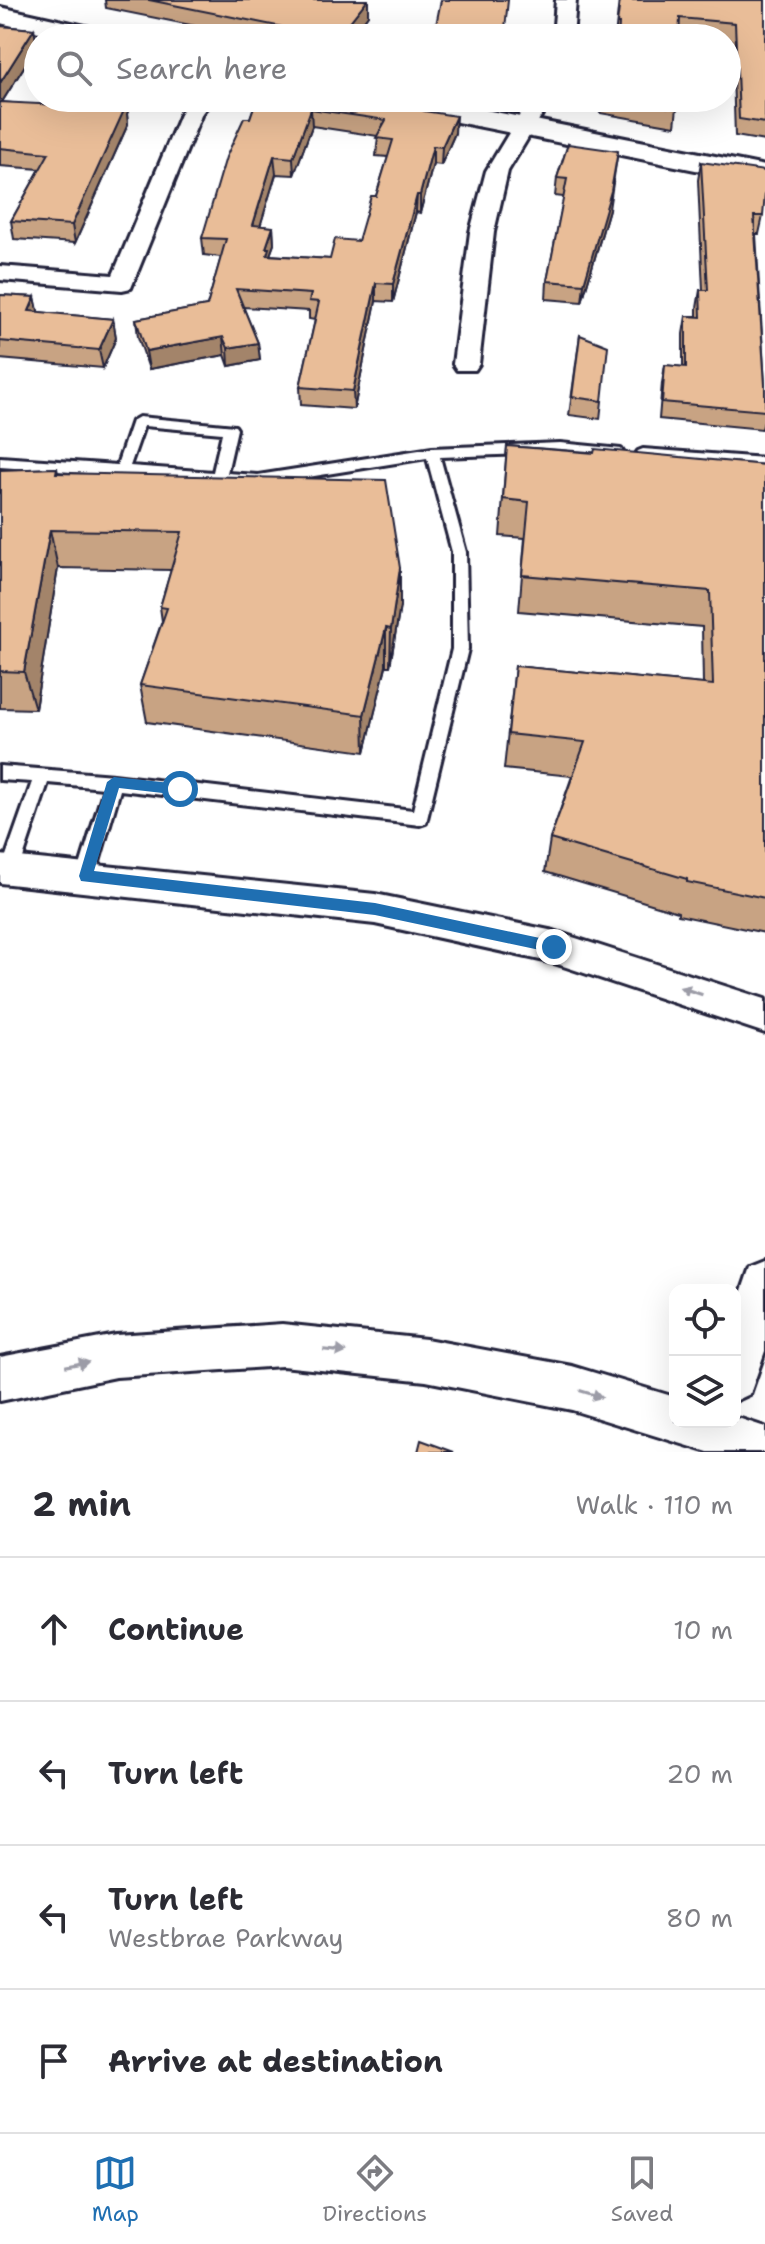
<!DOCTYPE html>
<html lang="en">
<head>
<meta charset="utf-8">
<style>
	:root { --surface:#fff; --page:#f7f7f7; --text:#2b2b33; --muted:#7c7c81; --line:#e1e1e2; --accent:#1f6fb2 }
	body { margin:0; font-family:"Shantell Sans",sans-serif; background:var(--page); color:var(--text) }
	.controls { position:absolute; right:24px; bottom:24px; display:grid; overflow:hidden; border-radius:16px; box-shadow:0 8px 32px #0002 }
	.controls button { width:72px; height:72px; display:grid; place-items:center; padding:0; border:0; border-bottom:2px solid var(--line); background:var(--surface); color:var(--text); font:40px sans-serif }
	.stop { position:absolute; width:24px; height:24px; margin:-18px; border:6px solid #1f6fb2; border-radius:50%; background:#fff }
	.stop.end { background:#1f6fb2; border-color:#fff; box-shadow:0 2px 8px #0008 }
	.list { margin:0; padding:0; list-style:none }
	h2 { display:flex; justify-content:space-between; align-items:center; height:104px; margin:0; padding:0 32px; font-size:34px }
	h2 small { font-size:26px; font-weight:400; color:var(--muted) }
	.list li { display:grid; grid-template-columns:52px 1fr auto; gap:24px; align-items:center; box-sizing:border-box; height:144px; padding:0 32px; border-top:2px solid var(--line) }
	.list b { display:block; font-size:30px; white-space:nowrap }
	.list p { margin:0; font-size:26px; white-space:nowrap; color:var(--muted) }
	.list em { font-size:26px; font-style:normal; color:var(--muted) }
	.icon { flex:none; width:44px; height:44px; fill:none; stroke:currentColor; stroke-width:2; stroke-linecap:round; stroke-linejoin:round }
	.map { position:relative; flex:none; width:765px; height:1452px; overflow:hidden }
	.search { position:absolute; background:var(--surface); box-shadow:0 8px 32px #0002; left:24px; right:24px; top:24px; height:88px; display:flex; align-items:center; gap:20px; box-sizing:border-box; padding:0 28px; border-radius:44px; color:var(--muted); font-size:30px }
	.sheet { height:680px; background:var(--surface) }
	nav { display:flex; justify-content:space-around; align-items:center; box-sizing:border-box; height:112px; border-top:2px solid var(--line); background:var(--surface); font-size:22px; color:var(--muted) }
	nav a { display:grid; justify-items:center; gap:4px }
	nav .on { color:var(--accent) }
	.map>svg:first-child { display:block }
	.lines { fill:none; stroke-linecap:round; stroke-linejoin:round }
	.lane-casing { stroke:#22223b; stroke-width:6 }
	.street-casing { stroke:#22223b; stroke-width:6 }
	.secondary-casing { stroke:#22223b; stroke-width:6 }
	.lane { fill:#fff; fill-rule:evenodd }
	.street { fill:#fff; fill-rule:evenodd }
	.secondary { fill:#fff; fill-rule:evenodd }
	.wall { fill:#c8a383; stroke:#22223b; stroke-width:2; fill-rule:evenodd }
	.shaded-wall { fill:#a3846a; stroke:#22223b; stroke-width:2 }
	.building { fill:#e9bd98; stroke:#22223b; stroke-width:2; fill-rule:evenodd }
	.oneway { fill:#9c9ca7 }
	.route { fill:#1f6fb2 }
</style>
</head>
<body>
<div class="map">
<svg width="765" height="1452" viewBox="0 0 765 1452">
	<rect width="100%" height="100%" fill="#fff"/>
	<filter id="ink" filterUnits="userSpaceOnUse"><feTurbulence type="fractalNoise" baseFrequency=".0125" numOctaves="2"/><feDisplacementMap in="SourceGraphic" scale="16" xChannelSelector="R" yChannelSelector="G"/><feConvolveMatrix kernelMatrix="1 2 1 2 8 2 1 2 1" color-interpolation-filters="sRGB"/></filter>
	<g filter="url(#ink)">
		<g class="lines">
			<g class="lane-casing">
				<g id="lane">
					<path d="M139,417l96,9 2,3 -10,44 31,2 174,-27 128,-5 61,6 2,3 -7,5 -56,-4 -120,4 26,95 2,97 -42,174 -6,2 -300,-35 -25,86 -3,5 -6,2 -6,-2 -3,-5 27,-88 -56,-5 -29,87 -3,5 -6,2 -6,-2 -3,-5 31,-88 -32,-2v-14l114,9 299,35 39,-161v-97l-25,-94 -169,27 -258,-18v-10l117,8 15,-44zM144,426l78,7 -9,39 -83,-6z"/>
					<path d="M643,449l122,9v10l-127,-11 -2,-3 2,-3z"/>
				</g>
			</g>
			<g class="street-casing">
				<g id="street">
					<path d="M556,0h20l-3,38h-20z"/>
					<path d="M192,98h22l-12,15 -71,175 -9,2 -122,-10v-14l113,9 68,-163z"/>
					<path d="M530,98h22l-44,73 -14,61 -15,132 -4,6h-18l-4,-6 17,-132 16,-61z"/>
					<path d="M0,855l375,39 179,37 211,68v34l-211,-70 -179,-39 -375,-41z"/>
					<path d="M765,1261v90l-15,43 -15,7v-90l15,-44z"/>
					<path d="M282,1324l144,15 146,27 103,31v25h60v-5l30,10v25h-57l-136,-42 -146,-29 -144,-15 -166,11 -116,24v-44l116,-22z"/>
				</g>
			</g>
			<g class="secondary-casing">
				<g id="secondary">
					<path d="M0,7l112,25 4,6h-51l-65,-15z"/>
					<path d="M367,98h59l339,68v18l-383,-77 -10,-3z"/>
				</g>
			</g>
			<use href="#lane" class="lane"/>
			<use href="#street" class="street"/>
			<use href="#secondary" class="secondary"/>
		</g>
		<g class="wall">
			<path d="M105,0h263v15l-7,10 73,10 71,3h-250l-149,-30z"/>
			<path d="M619,0h146v141l-30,-5 -3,-96 -5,-1v-1l-48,-3v3h-64z"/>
			<path d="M0,26l34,3 3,17 -35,56 125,12 1,10 -53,119 -61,-4 -3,-18 29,-52 -40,-3z"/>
			<path d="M257,98l172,4v10l26,21 -14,32 -8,-1 -13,49 -4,-1 -23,90 -17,-1 -22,108 -53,-4 -1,-18 15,-67 -6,-1v-8l-66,-4 15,36 2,17 -31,6 -4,-11 -76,14 -11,-32 -2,-18 71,-13 14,-49 -17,-2 -2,-17 48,-120zM312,126l66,10 -2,20 12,1 -12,39 -18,45 -28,18 -60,-4 4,-11 -1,-17 -13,-1 16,-52 18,1z"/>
			<path d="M602,98h76l-3,28 -75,-13z"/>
			<path d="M568,144l41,65 -27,93 -36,-3 1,-18 17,-84 -9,-1 2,-18z"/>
			<path d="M701,162l62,54 -4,18h-3l9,151v32l-3,12 -103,-10 3,-36 3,-18 18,2v-33l3,-18h11v-8l3,-18h3l-5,-110z"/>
			<path d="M0,295l35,2 3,15 75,7 3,19 -13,30 -103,-9z"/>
			<path d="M580,335l22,66 -2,18 -31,-4z"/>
			<path d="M507,446l258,19v468l-87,-18v-3l-133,-40 5,-33 22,-63 -68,-7 11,-103 188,18 -1,-57 -183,-16 6,-73 -25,-2z"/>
			<path d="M57,468l1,5 342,95v38l-10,60h-4l-21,86 -218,-30 -7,-37 22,-64 -2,-14 11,-37 -113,-2 -23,141 -35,-1v-238z"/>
		</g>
		<g class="shaded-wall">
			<path d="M367,0h1v15l-17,23h-14z"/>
			<path d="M34,29l3,17 -37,59v-22z"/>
			<path d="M123,98h12l-8,16 1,10 -53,119 -3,-18z"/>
			<path d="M311,109l1,17 -18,49 -1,-17z"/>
			<path d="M456,116l-1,17 -14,32 1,-18z"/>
			<path d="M433,146v18l-13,49v-18z"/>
			<path d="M618,151l-9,58 -27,93 2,-18z"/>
			<path d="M274,156l2,18 -21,69 -2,-18z"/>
			<path d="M417,195l-1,17 -23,90v-18z"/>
			<path d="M273,227l1,17 -5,14 -1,15 -2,-25z"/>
			<path d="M376,283v18l-22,108 -1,-18z"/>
			<path d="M35,297l4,18 -10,-4z"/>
			<path d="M113,319l3,19 -13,30 -4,-18z"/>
			<path d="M223,337l2,18 -76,14 -3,-18z"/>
			<path d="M258,343l2,17 -31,6 -1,-18z"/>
			<path d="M50,530l8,38 -23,141 -11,-37z"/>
			<path d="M400,568v38l-10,60 1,-37z"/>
			<path d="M386,628v38l-21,86 -1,-37z"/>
		</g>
		<g class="building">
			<path d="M149,0h218l-30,38z"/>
			<path d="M441,0h67l-4,38h-158l8,-14 80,11z"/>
			<path d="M620,0h145v123l-26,-4 -4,-96 -55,-5 -1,20h-61l1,-14h-2z"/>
			<path d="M0,26l34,3 -34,54z"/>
			<path d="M63,98h60l-4,8h7l-54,119 -61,-4 38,-68 -49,-5v-46l58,3z"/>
			<path d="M257,98h153l19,4 -5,9 32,5 -14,31 -9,-1 -13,49h-3l-24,89 -17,-1 -23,108 -53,-4 19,-85 -10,-1 2,-7 -75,-5 22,54 -30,5 -5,-11 -77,14 -10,-32 71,-13 19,-67 -24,-1 24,-81 18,-39h6zM311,109l75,11 -10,18 17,2 -17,56h-5l-13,45 -23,-2 -5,20 -63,-4 2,-7h-3l7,-21 -20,-2 21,-69 19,2z"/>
			<path d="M614,98h64v11z"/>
			<path d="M568,144l50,7 -7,40 -27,93 -37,-3 20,-102 -10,-1z"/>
			<path d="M701,162l64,9v23l-2,22h-9l11,169v26l-103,-9 3,-37 21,2v-51l15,1 -1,-27h8z"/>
			<path d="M0,295l35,2 -6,14 84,8 -14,31 -99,-9z"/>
			<path d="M580,335l28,11 -6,55 -30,-4z"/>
			<path d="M507,446l87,7 1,-4 170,16v433l-78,-16v-3l-137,-40 35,-97 -77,-8 7,-68 198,19 -3,-94 -188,-16 7,-73 -26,-3z"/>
			<path d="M57,468l-1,5 330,7 14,88 -9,61 -5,-1 -22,87 -224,-30 27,-77 -7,-1 22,-75 -132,-2 -26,142 -24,-1v-201z"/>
			<path d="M421,1440l33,12h-36z"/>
		</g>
		<defs><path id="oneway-solid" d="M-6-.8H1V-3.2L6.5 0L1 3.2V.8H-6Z" transform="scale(2)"/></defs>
		<g class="oneway">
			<use href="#oneway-solid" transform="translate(691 991) rotate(-162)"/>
			<use href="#oneway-solid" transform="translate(335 1351) rotate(6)"/>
			<use href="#oneway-solid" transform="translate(77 1364) rotate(-11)"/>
			<use href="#oneway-solid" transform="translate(591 1394) rotate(17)"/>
		</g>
	</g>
	<path class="route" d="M114,777l66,7 6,5 -6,6 -61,-7 -25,83 281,32 179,38 7,6 -7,6 -179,-38 -294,-34 -2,-5 28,-94z"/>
</svg>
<div class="controls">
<button><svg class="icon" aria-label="locate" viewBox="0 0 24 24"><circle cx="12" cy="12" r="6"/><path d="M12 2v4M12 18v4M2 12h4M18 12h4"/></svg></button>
<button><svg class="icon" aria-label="layers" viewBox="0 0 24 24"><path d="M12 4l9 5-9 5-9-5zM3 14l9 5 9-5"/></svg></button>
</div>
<div class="stop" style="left:180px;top:789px"></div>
<div class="stop end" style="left:554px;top:947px"></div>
<div class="search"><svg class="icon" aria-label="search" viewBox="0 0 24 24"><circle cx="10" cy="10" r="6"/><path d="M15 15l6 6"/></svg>Search here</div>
</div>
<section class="sheet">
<h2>2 min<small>Walk · 110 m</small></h2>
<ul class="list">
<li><svg class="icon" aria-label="ahead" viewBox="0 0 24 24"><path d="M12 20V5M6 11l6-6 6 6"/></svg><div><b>Continue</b></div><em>10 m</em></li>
<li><svg class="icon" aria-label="left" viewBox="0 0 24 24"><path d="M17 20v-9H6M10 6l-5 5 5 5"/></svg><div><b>Turn left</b></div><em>20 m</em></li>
<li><svg class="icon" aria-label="left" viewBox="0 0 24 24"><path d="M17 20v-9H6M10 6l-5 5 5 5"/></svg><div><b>Turn left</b><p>Westbrae Parkway</p></div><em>80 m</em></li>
<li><svg class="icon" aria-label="arrive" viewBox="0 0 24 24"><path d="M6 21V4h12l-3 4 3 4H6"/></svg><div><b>Arrive at destination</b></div></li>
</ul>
</section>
<nav>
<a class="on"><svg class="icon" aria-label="map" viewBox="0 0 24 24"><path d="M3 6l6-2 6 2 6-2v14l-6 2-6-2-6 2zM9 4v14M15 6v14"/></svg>Map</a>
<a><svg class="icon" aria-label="directions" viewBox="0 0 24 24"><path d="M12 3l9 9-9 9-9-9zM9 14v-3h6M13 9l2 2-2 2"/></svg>Directions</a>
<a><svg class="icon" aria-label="saved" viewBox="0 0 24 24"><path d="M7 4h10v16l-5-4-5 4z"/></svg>Saved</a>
</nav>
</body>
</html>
